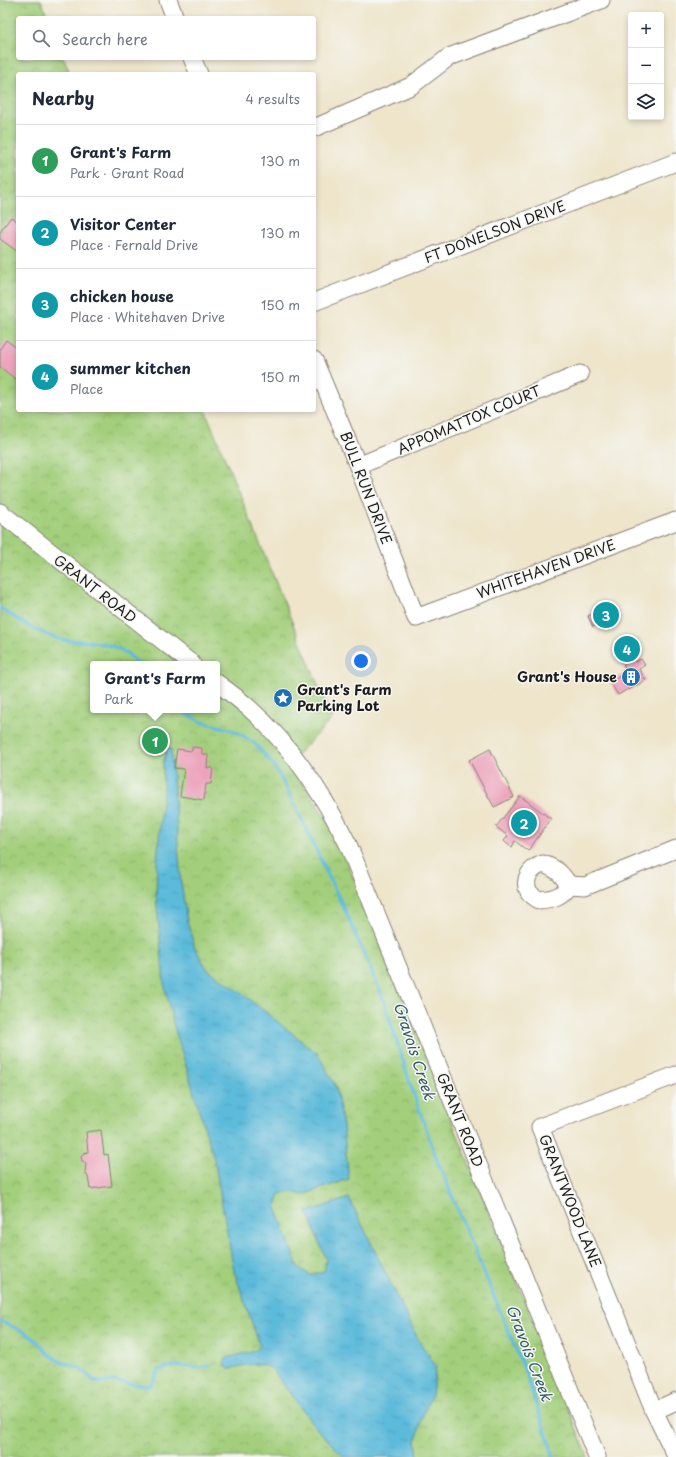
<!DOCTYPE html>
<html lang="en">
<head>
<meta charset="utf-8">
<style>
	:root { --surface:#fff; --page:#f2f2f3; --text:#1f2937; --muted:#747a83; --line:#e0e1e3; --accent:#1f6fb2 }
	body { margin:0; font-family:"Playpen Sans",sans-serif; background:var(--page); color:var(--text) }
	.controls { position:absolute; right:12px; top:12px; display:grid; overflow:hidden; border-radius:4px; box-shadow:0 2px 6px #0003 }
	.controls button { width:36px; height:36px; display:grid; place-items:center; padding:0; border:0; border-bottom:1px solid var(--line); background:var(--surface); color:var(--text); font:20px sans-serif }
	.you { position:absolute; left:361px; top:661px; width:14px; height:14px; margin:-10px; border:3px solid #fff; border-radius:50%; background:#1a73e8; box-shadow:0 0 0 6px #1a73e833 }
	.badge { display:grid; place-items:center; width:26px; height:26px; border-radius:50%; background:var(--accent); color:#fff; font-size:13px; font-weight:700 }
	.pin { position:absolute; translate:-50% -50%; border:2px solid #fff; box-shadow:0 1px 4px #0006 }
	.popup { position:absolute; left:90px; top:661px; width:130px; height:52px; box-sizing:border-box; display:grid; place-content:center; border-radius:4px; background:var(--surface); filter:drop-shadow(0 1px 3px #0005); font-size:13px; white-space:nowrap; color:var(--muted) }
	.popup b { font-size:15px; color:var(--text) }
	.popup::after { content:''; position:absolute; left:50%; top:100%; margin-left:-8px; border:8px solid transparent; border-top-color:var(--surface) }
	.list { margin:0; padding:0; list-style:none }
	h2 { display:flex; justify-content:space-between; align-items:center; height:52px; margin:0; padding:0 16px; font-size:17px }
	h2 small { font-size:13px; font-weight:400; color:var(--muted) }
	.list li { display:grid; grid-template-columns:26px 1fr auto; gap:12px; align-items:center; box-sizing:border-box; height:72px; padding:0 16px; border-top:1px solid var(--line) }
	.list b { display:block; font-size:15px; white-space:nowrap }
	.list p { margin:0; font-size:13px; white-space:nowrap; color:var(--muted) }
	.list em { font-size:13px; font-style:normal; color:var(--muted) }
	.icon { flex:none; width:22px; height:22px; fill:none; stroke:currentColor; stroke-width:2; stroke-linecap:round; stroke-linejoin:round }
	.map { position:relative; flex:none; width:676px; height:1457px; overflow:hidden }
	.search { position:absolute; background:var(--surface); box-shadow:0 2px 6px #0003; left:16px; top:16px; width:300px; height:44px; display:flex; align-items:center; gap:10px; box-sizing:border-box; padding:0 14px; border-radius:4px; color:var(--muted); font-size:15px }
	.panel { position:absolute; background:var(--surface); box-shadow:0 2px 6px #0003; left:16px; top:72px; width:300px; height:340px; border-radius:4px }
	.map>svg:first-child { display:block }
	.park { fill:url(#park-crowns); stroke:#60764c; fill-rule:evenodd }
	.water { fill:url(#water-ripples); stroke:#3c6b7b }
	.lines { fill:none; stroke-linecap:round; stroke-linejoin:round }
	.stream { stroke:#5bbada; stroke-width:3.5 }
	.building { fill:#eda3bc }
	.minor-casing { stroke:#858074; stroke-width:19 }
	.minor { stroke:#fff; stroke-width:17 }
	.labels { text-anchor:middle; stroke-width:3; stroke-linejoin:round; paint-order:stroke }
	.street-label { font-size:14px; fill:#1c1c1c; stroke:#f6f6f2 }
	.poi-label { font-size:14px; font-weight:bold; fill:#1c1c1c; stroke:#f6f6f2; text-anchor:end }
	.water-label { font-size:15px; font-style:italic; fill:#355b68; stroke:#f6f6f2 }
</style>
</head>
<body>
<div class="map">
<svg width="676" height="1457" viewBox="0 0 676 1457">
	<defs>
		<pattern id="park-crowns" width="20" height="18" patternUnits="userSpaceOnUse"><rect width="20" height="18" fill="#a3cf7c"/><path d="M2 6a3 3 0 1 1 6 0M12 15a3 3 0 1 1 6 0" fill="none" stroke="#8cb16b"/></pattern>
		<pattern id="water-ripples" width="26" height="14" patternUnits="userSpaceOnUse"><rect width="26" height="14" fill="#5bbada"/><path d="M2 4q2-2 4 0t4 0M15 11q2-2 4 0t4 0" fill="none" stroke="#4f9fba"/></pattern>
	</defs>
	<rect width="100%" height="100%" fill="#f6f6f2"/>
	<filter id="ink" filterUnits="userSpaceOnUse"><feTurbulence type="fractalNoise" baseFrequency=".025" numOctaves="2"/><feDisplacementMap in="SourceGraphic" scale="8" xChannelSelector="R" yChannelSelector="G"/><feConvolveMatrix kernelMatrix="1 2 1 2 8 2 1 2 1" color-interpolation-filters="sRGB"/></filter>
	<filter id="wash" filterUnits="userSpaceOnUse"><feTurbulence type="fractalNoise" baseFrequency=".012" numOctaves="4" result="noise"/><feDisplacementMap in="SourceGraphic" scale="16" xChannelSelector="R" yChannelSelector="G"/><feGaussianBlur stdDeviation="0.9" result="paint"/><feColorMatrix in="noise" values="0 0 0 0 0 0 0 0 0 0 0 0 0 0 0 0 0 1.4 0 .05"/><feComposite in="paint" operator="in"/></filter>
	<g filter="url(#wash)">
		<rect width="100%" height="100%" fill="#eee5cb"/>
		<path class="park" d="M0,0h41l7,18h-30v40h46l6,16h-52v336h187l127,309 -43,44 45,67 254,627h-588zM93,664h124v46h-124z"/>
		<path class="water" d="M167,748l4,1 10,134 6,38 8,27 13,22 31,21 79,63 18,33 7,39 6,53 -46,16 -10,-3 -13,2 -4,13 22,60 12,8 14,-3 2,-13 -19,-47 42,-14 68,139 19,30 -4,28 -8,16 -8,30 2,16h-74l-29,-30 -43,-58c-14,-9 -29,-3 -44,0l-1,-3 -2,1 -1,-6h2v-3l29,-7 5,-5 -26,-75 -20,-112 -41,-136 -9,-40 -8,-89 1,-31 6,-73v-25z"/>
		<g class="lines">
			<g class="stream">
				<path d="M0,608c19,13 37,24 59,31 7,2 15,2 22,2 22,1 43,5 57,23"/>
				<path d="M178,710l24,12 28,7 10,5 14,9 19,21 14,25 61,128 35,81 27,85 27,77 88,211 29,86"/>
				<path d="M0,1321l26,12 12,9 11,12 12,8 19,6 13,12 9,3 10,-2 38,5 9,-16 8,-3 11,-1 22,2 10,-2"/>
			</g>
		</g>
		<g id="blocks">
			<g class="building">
				<path d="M11,217l7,5v30l-18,-13v-7z"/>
				<path d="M6,340l12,9v32l-18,-14v-18z"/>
				<path d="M607,608l5,10 -8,4 -5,-11z"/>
				<path d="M597,612l5,11 -9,4 -5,-11z"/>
				<path d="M627,640l7,14 -8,5 -7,-15z"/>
				<path d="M633,659l3,3 5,-3 4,6 -6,4 7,11 -17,10 -1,-1 -10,6 -8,-13 17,-10 -4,-7z"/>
				<path d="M192,747l10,1v6l6,1 -1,13h6l-2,16h-5l-2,16 -24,-4 4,-27 -10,-1 3,-19 15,2z"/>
				<path d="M490,749l24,48 -20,10 -25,-47z"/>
				<path d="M520,796l31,23 -23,32 -13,-10 -3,6 -5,-3 -3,-3 4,-5 -12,-9z"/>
				<path d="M101,1130l3,25 4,-1 4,32 -22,3 -2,-12 -3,-5 1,-9 -4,-2 -1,-5 3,-3 4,-1 -2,-20z"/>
			</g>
		</g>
	</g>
	<g filter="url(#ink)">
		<use href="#blocks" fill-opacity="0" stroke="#858074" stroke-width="1"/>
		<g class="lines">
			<g class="minor-casing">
				<g id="minor">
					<path d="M168,0l7,18"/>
					<path d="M192,58l7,16"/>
					<path d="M314,128l97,-42 38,-29 152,-57"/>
					<path d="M314,302l362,-140"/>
					<path d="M314,360l44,106 58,152 260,-97"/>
					<path d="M358,466l222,-92"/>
					<path d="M0,512l192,152"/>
					<path d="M217,683c11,8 22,16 32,25 42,37 74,86 99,136l249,613"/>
					<path d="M543,864c14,5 18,9 26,21 -7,12 -17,14 -30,15 -3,-2 -8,-5 -10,-8 -7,-13 2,-24 14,-28z"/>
					<path d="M569,885l16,1 91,-37"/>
					<path d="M676,1075l-136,52 114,284 22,45"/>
					<path d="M654,1411l22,-10"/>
				</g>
			</g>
			<use href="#minor" class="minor"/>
		</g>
	</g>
	<defs>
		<g id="building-disc" transform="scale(1)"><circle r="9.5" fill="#1f6fb2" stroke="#f6f6f2"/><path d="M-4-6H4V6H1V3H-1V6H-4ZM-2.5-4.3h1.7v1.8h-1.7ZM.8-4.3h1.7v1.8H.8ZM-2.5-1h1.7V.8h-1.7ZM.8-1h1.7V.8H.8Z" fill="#fff"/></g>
		<g id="sight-disc" transform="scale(1)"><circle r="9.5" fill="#1f6fb2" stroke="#f6f6f2"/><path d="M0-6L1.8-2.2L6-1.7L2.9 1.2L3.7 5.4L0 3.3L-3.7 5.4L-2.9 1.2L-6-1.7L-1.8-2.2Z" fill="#fff"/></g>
	</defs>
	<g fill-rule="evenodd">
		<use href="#building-disc" x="631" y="677"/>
		<use href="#sight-disc" x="283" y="698"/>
	</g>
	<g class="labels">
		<g class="street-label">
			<text transform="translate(495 232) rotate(-21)" y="5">FT DONELSON DRIVE</text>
			<text transform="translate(469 420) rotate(-23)" y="5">APPOMATTOX COURT</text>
			<text transform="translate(366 488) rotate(69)" y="5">BULL RUN DRIVE</text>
			<text transform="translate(546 569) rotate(-20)" y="5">WHITEHAVEN DRIVE</text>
			<text transform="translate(95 589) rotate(38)" y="5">GRANT ROAD</text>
			<text transform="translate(460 1120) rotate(68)" y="5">GRANT ROAD</text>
			<text transform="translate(570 1201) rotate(68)" y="5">GRANTWOOD LANE</text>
		</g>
		<g class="poi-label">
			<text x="617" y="682">Grant's House</text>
			<text x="297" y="695" text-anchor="start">Grant's Farm<tspan x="297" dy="16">Parking Lot</tspan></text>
		</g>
		<g class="water-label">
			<text transform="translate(414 1051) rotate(72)" y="5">Gravois Creek</text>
			<text transform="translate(529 1353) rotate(69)" y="5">Gravois Creek</text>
		</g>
	</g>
</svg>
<div class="controls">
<button>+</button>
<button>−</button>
<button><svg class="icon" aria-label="layers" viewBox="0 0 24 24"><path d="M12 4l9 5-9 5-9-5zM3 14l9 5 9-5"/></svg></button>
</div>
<div class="you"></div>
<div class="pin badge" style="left:155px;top:741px;background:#2e9e5b">1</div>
<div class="popup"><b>Grant's Farm</b>Park</div>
<div class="pin badge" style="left:524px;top:823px;background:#0f9aa8">2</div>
<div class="pin badge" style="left:606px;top:615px;background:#0f9aa8">3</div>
<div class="pin badge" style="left:627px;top:649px;background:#0f9aa8">4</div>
<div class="search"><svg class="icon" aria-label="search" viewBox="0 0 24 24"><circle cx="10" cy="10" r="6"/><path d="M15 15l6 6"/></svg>Search here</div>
<section class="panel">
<h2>Nearby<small>4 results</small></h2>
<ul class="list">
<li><span class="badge" style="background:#2e9e5b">1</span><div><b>Grant's Farm</b><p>Park · Grant Road</p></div><em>130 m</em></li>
<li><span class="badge" style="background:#0f9aa8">2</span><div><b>Visitor Center</b><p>Place · Fernald Drive</p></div><em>130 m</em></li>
<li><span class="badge" style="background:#0f9aa8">3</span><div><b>chicken house</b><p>Place · Whitehaven Drive</p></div><em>150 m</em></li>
<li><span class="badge" style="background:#0f9aa8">4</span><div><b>summer kitchen</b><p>Place</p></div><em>150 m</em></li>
</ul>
</section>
</div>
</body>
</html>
